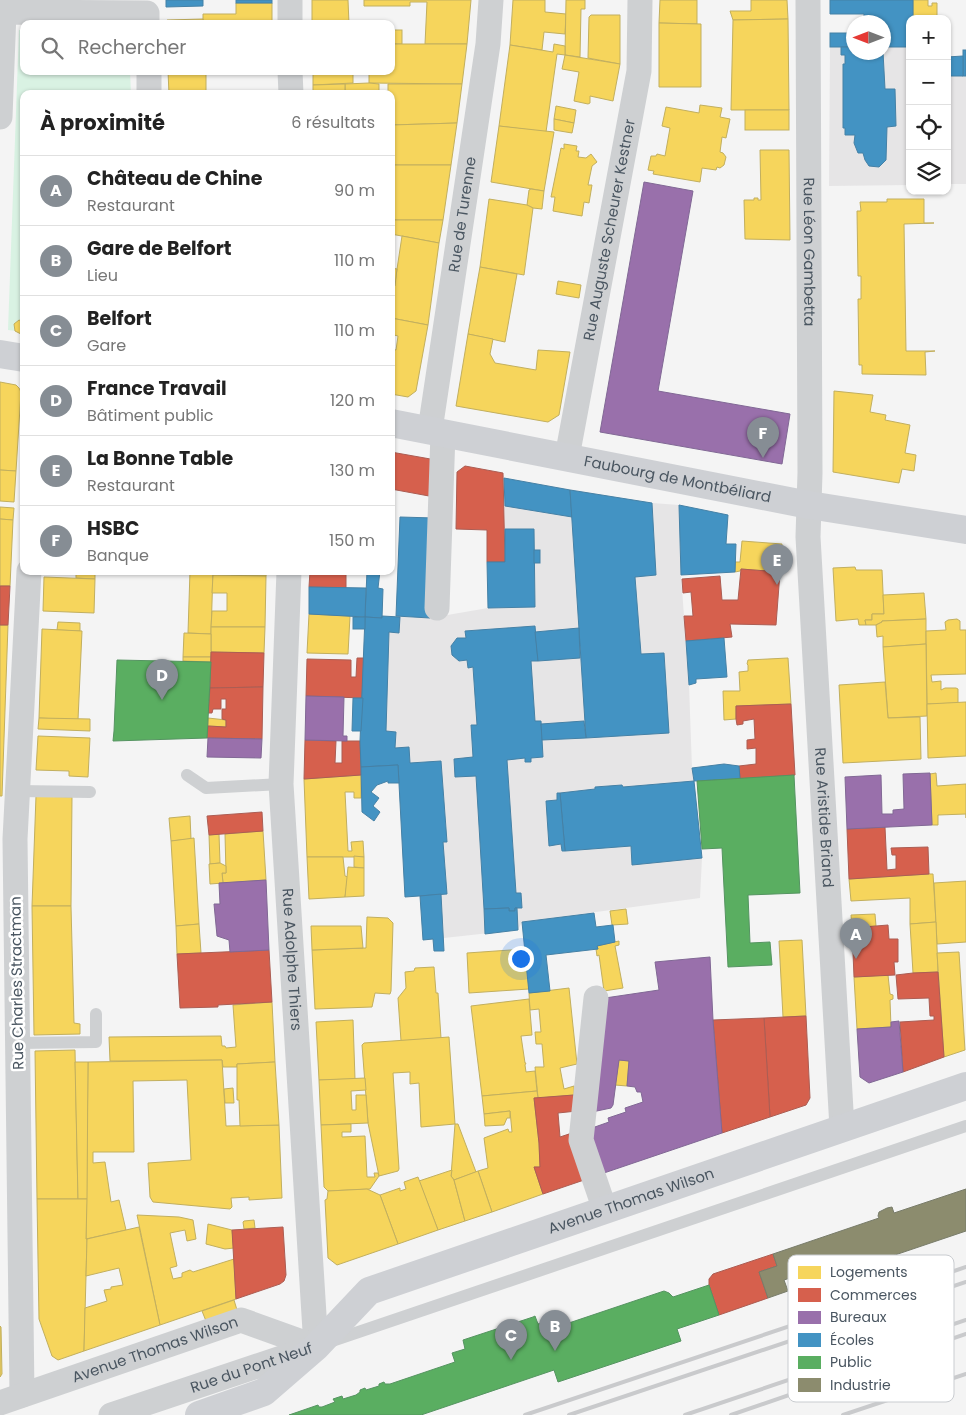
<!DOCTYPE html>
<html lang="fr">
<head>
<meta charset="utf-8">
<style>
	:root { --surface:#fff; --page:#f2f2f2; --text:#222; --muted:#767676; --line:#e0e0e0; --accent:#868d94 }
	body { margin:0; font-family:Poppins,sans-serif; background:var(--page); color:var(--text) }
	.controls { position:absolute; right:15px; top:15px; display:grid; overflow:hidden; border-radius:10px; box-shadow:0 1px 4px #0004 }
	.controls button { width:45px; height:45px; display:grid; place-items:center; padding:0; border:0; border-bottom:1px solid var(--line); background:var(--surface); color:var(--text); font:25px sans-serif }
	.compass { position:absolute; left:846px; top:15px; width:45px; height:45px; border-radius:50%; background:var(--surface); box-shadow:0 1px 4px #0004; rotate:270deg }
	.you { position:absolute; left:520px; top:958px; width:18px; height:18px; margin:-12px; border:4px solid #fff; border-radius:50%; background:#1a73e8; box-shadow:0 0 0 8px #1a73e833 }
	.badge { display:grid; place-items:center; width:32px; height:32px; border-radius:50%; background:var(--accent); color:#fff; font-size:16px; font-weight:700 }
	.pin { position:absolute; translate:-50% -41px; filter:drop-shadow(0 1px 2px #0008) }
	.pin::after { content:''; position:absolute; top:26px; width:18px; height:15px; background:inherit; clip-path:polygon(0 0,100% 0,50% 100%) }
	.list { margin:0; padding:0; list-style:none }
	h2 { display:flex; justify-content:space-between; align-items:center; height:65px; margin:0; padding:0 20px; font-size:21px }
	h2 small { font-size:16px; font-weight:400; color:var(--muted) }
	.list li { display:grid; grid-template-columns:32px 1fr auto; gap:15px; align-items:center; box-sizing:border-box; height:70px; padding:0 20px; border-top:1px solid var(--line) }
	.list b { display:block; font-size:19px; white-space:nowrap }
	.list p { margin:0; font-size:16px; white-space:nowrap; color:var(--muted) }
	.list em { font-size:16px; font-style:normal; color:var(--muted) }
	.icon { flex:none; width:28px; height:28px; fill:none; stroke:currentColor; stroke-width:2; stroke-linecap:round; stroke-linejoin:round }
	.map { position:relative; flex:none; width:966px; height:1415px; overflow:hidden }
	.search { position:absolute; background:var(--surface); box-shadow:0 1px 4px #0004; left:20px; top:20px; width:375px; height:55px; display:flex; align-items:center; gap:12px; box-sizing:border-box; padding:0 18px; border-radius:10px; color:var(--muted); font-size:19px }
	.panel { position:absolute; background:var(--surface); box-shadow:0 1px 4px #0004; left:20px; top:90px; width:375px; height:485px; border-radius:10px }
	.map>svg:first-child { display:block }
	.education { fill:#e6e5e6 }
	.green { fill:#d9f2e3 }
	.homes { fill:#f6d55c; stroke:#c2af5e }
	.shops { fill:#d6604d; stroke:#ac5d53 }
	.offices { fill:#9970ab; stroke:#816895 }
	.schools { fill:#4393c3; stroke:#4581a6 }
	.public { fill:#5aae61; stroke:#559461 }
	.industry { fill:#8c8c6e; stroke:#787c6a }
	.lines { fill:none; stroke-linecap:round; stroke-linejoin:round }
	.lane { stroke:#ced0d2; stroke-width:12 }
	.street { stroke:#ced0d2; stroke-width:25 }
	.secondary { stroke:#ced0d4; stroke-width:28 }
	.rail { stroke:#c9cacc; stroke-width:4 }
	.labels { text-anchor:middle; stroke-width:5; stroke-linejoin:round; paint-order:stroke }
	.street-label { font-size:15px; fill:#4a5661; stroke:#fff }
	.key { fill:#fff; stroke:#c9ccd0; stroke-width:1 }
	.key-label { font-size:14px; fill:#4a5661 }
</style>
</head>
<body>
<div class="map">
<svg width="966" height="1415" viewBox="0 0 966 1415">
	<rect width="100%" height="100%" fill="#f4f4f4"/>
	<g class="education">
		<path d="M830,47h23l1,5h30v-5h26v138l-81,1z"/>
		<rect x="947" y="76" width="19" height="108"/>
		<path d="M504,478l148,25 27,2 2,70 8,110 3,83 10,90 -2,40 -178,24 -4,8 -74,8v13h-10l-1,-12 -10,1 -3,-44 -15,1 -7,-131 -37,1 3,-109 18,-42 48,2 58,-10 47,-1 -1,-44 6,-1v-12h-6v-21h-29z"/>
	</g>
	<path class="green" d="M19,30h5v41h106l1,23h-107v238l-16,-2z"/>
	<g class="homes">
		<path d="M312,0h36l1,24h-37z"/>
		<path d="M364,0h107l-4,44h-42l2,-42h-17v4h-46z"/>
		<path d="M513,0h32v12l21,2 -1,20 -21,-2 -2,18 -32,-5z"/>
		<path d="M566,0h19v9h-4l-1,48 -15,-2z"/>
		<path d="M660,0h37v24l-38,-1z"/>
		<path d="M751,0h36l1,19 -55,1 -3,-9h21z"/>
		<path d="M913,0h15v6h4v-3h5v16h-24z"/>
		<path d="M236,3h36v21h-69v-10h33z"/>
		<path d="M591,15h29v49l-32,-6 1,-41z"/>
		<path d="M203,19v5h-36v-4z"/>
		<path d="M788,19l1,91h-58l2,-90z"/>
		<path d="M659,23l42,1v63h-42z"/>
		<rect x="391" y="30" width="11" height="14"/>
		<path d="M391,44h76l-5,40 -93,-1v-12h22z"/>
		<path d="M554,44l11,2v9l-8,-1 -11,78 -47,-6 11,-81 43,7z"/>
		<path d="M565,55l55,9 -7,37 -23,-5v7l-2,1 -14,-3 5,-29 -17,-3z"/>
		<path d="M168,71h38v23h-37z"/>
		<path d="M313,71h40v12l-40,2z"/>
		<path d="M369,83l10,1v10h-34v-10z"/>
		<path d="M345,84v10h-32v-9z"/>
		<path d="M388,84h74l-5,39 -66,2v-31h-3z"/>
		<path d="M700,105l22,3 -2,9 10,2 -4,19 -4,-1 -2,15 3,1 3,4 -2,8 -4,3 -3,-1 -1,3 -14,-2 -2,14 -47,-8 1,-3 -6,-1 3,-14h5l1,-2 8,2 5,-28 -8,-2 4,-19 33,6z"/>
		<path d="M556,106l20,4 -2,13 -20,-4z"/>
		<rect x="745" y="110" width="44" height="20"/>
		<path d="M554,119l20,4 -2,10 -18,-3z"/>
		<path d="M457,123l-6,42h-60v-40z"/>
		<path d="M499,126l55,6 -10,59 -53,-9z"/>
		<path d="M564,144l13,2 -1,5h3l-1,6 8,1 5,-4 6,8 -5,4 -4,19h4l-3,18 -5,-1 -2,14 -29,-5 2,-14h-4l10,-49 3,1z"/>
		<path d="M760,150h29l1,90 -45,-1 -1,-39h10v-2h4v2h3z"/>
		<path d="M391,165h60l-8,55h-52z"/>
		<path d="M531,189l13,2 -2,18 -9,-1 -6,-3 2,-15z"/>
		<path d="M489,199l38,6 6,3 -9,67 -44,-8z"/>
		<path d="M887,199h37v24h10l-30,1 2,127h29l-10,1 1,23 -64,-1v-9h-3l-1,-66h3v-23h-3l-1,-65h4l-1,-9h27z"/>
		<path d="M391,220h52l-4,23 -48,-9z"/>
		<path d="M402,236l37,7 -11,82 -37,-7v-9z"/>
		<path d="M480,267l37,7 -12,68 -37,-8z"/>
		<path d="M391,268l6,1 -2,17h-4z"/>
		<path d="M558,281l23,4 -2,13 -23,-4z"/>
		<path d="M391,318l37,7 -12,66 -8,6 -17,-3v-45l5,1 2,-14 -4,-1 -3,-5z"/>
		<path d="M19,320l5,2v10l-3,2 -6,-3 -1,-7z"/>
		<path d="M468,334l25,5 -3,15 5,9 41,7 2,-20 32,2 -11,63 -11,7 -92,-16z"/>
		<path d="M0,382l16,3 3,3 2,4 -5,79 -16,-1z"/>
		<path d="M834,391l39,4 -3,17 16,3 -1,5 25,5 -5,28 11,2 -2,16 -12,-2 -3,14 -66,-11z"/>
		<path d="M0,470l16,1 -2,31 -14,-1z"/>
		<path d="M0,507l14,1 -1,12 -13,-1z"/>
		<path d="M0,519l13,1 -3,66h-10z"/>
		<path d="M742,541l40,3 -2,28 -39,-3 -1,2 -5,1v-10h5z"/>
		<path d="M855,567l1,3h26l2,44h-12v6h-7l1,5h-7l-1,-6 -22,2 -3,-53z"/>
		<path d="M76,571h19v8l-19,-1z"/>
		<path d="M190,571h23l-2,63 -23,-1z"/>
		<path d="M231,571h36l-1,5 -35,-1z"/>
		<path d="M213,575l53,1 -1,51h-54l1,-16h15v-18h-15z"/>
		<path d="M44,577l51,2 -1,34 -51,-2z"/>
		<path d="M924,593l2,26 -44,2v1l-6,3h-10l-1,-5h7v-6h12l-1,-19z"/>
		<path d="M309,614l41,2 -2,38 -41,-1z"/>
		<path d="M926,619v25l-43,3v-11l-6,1 -1,-12 6,-3v-1z"/>
		<path d="M957,619l3,2v9h6v44l-35,1 1,7 9,-1v9l4,-2h11l2,1v14l-31,1 -1,-73 20,-1 -1,-8 3,-2z"/>
		<path d="M58,622l22,1v8l-23,-1z"/>
		<path d="M0,625h8l-6,171h-2z"/>
		<path d="M211,627h54l-1,26 -53,-1z"/>
		<path d="M42,629l40,2 -4,89 -39,-2z"/>
		<path d="M184,633l27,1v23h-28z"/>
		<path d="M926,644l1,72 -39,2 -5,-71z"/>
		<path d="M183,657h28v5l-28,-1z"/>
		<path d="M788,658l3,46 -55,2v13l-12,1 -1,-29h17l-1,-19 9,-1v-6l-1,-1 1,-4z"/>
		<path d="M885,682l3,36 32,-1 1,42 -78,4 -4,-78z"/>
		<path d="M966,702v54l-38,2 -1,-54z"/>
		<path d="M39,718l51,1v12l-52,-2z"/>
		<path d="M208,718l18,2v7l-18,-1z"/>
		<path d="M38,736l52,2 -2,39 -19,-1v-5l-33,-1z"/>
		<path d="M936,773l1,13 29,-2v34v-4l-28,1v10h-6l-2,-51z"/>
		<path d="M361,775v23h-7v-6h-9l3,59h4l-1,-9 12,-1 1,16h-57l-3,-78z"/>
		<path d="M36,796l36,1 -1,109h-39z"/>
		<path d="M190,816l1,23 -20,2 -2,-23z"/>
		<path d="M263,831l3,49 -43,3 -1,-10h4l-1,-39z"/>
		<path d="M219,834l1,29 -10,1 -1,-29z"/>
		<path d="M194,838l5,86 -23,2 -5,-85z"/>
		<path d="M354,856l10,1v11l-10,-1z"/>
		<path d="M307,857h36l2,19 3,1 -3,20 -36,2z"/>
		<path d="M220,863l6,3v7h-4l1,10 -13,1 -1,-20z"/>
		<path d="M348,867l16,1v28l-19,1z"/>
		<path d="M929,874h4l3,48 -26,2v-26l-59,3 -2,-22z"/>
		<path d="M966,881v61l-29,2 -3,-61z"/>
		<path d="M32,906h39l3,117 6,1v10l-46,1z"/>
		<path d="M626,909l2,15 -16,1 -2,-14z"/>
		<path d="M875,914l1,12 -24,2 -1,-13z"/>
		<path d="M367,917l21,1 5,5 -2,68 -1,3 -15,-1 -3,14 -57,2 -3,-59 54,-2z"/>
		<path d="M936,922l2,50 -25,1 -3,-49z"/>
		<path d="M199,924l2,29 -24,1 -1,-28z"/>
		<path d="M311,926h50l2,22 -51,2z"/>
		<path d="M802,940l4,76 -23,1 -4,-76z"/>
		<path d="M619,941v4l-4,1 8,42 -19,3 -5,-36 -2,1 -1,-7h2l-1,-3z"/>
		<path d="M525,949l4,40 -60,4 -2,-40z"/>
		<path d="M959,952l6,98 -21,7 -7,-104z"/>
		<path d="M434,967l2,26h2l3,45 -40,3 -3,-43 8,-10 -1,-16 9,-1 1,-3z"/>
		<path d="M888,975l2,19 3,1v4l-3,1 1,27 -34,2 -3,-52z"/>
		<path d="M569,988l8,76 -17,4 4,21 10,-3v9l-36,3 -3,-31h9l-2,-23h-6l-1,-12h6l-2,-23 -9,1 -1,-17z"/>
		<path d="M529,999l3,36 -11,1 4,27h1l-1,2 1,7 9,-1 2,20 -55,5 -11,-90z"/>
		<path d="M272,1002l3,60 -38,2v3h-14l-1,-7 -112,1 -1,-24 112,-1 1,10h3l1,2 10,-1 -3,-42z"/>
		<path d="M353,1020l2,59 -36,1 -3,-58z"/>
		<path d="M449,1037l6,87 -34,3 -2,-44 -9,1v-12l-17,1 6,96 -1,2 -19,5 -11,-53 -6,-78 2,-2z"/>
		<path d="M75,1050l3,149h-41l-2,-148z"/>
		<path d="M222,1060l4,66 53,-1 3,73 -33,2v-3l-18,1 1,9 -2,2 -77,-7 -3,-5 -2,-34 43,-3 -4,-80 -54,1 1,71h-41v11l12,-1 6,40 8,-2 7,30 -40,9 2,-177z"/>
		<path d="M619,1060l10,1 -2,25 -12,-1z"/>
		<path d="M75,1062h13l-1,137h-9z"/>
		<path d="M275,1062l4,63 -39,1 -1,-26h-2v-36z"/>
		<path d="M365,1078l1,12 -15,1 1,19h4v-15h10l2,28 -47,2 -2,-45z"/>
		<path d="M233,1088l1,15h-9l-1,-14z"/>
		<path d="M537,1091l1,7h-4l5,45 1,24h-6l9,27 -51,18 -14,-41 10,-3 -4,-30 24,-9 1,3h3l-2,-21 -26,3 -2,-18z"/>
		<path d="M510,1111v7h-3l-3,7 -19,1 -1,-12z"/>
		<path d="M351,1124v8h-9v5l23,-1 2,41h8l-1,-4h4l1,3 -9,13 -42,2 -4,-4 -3,-62z"/>
		<path d="M455,1124h3l18,48 -22,8 -3,-4z"/>
		<path d="M452,1170l-1,6 3,4 11,41 -27,9 -19,-49z"/>
		<path d="M478,1171l14,41 -27,9 -11,-41z"/>
		<path d="M418,1177l20,53 -40,14 -18,-49 20,-7v3l6,-2 -2,-7z"/>
		<path d="M367,1189l13,6 18,49 -61,21 -9,-7 -3,-58 2,-1 1,-8z"/>
		<path d="M37,1199h50l-1,40h1l-3,112 -26,9 -6,-4 -13,-37z"/>
		<path d="M137,1215l42,2 14,3 3,19 -9,2 -2,-11 -15,3 7,33 -7,2 3,11 9,-2v-4l8,-3 3,2 41,-13 2,40 -76,26z"/>
		<path d="M254,1220l1,8 -11,1 -1,-7 1,-1z"/>
		<path d="M208,1224l24,6 2,18 -9,1 -19,-5z"/>
		<path d="M139,1227l21,98 -76,26 1,-43 22,-7 -3,-11 7,-1v-2l12,-2 -4,-17 -33,8 1,-37z"/>
		<path d="M234,1300l3,10 -31,11 -4,-10z"/>
		<path d="M0,1326l1,1 1,47 -2,3z"/>
	</g>
	<g class="shops">
		<path d="M391,452l45,8 -7,36 -38,-7z"/>
		<path d="M465,466l38,7 2,89h-18v-32l-31,-1 1,-57z"/>
		<path d="M741,569l39,3 -4,53 -46,-1 2,13 -46,4 -2,-25h9l-2,-24 -8,1 -1,-14 38,-3 2,24h16z"/>
		<path d="M310,571h36v17l-37,-1z"/>
		<path d="M0,586h10l-2,39h-8z"/>
		<path d="M211,652l53,1 -1,34 -53,1z"/>
		<path d="M357,658h7l-1,40 -57,-2 1,-37 44,1v17h5z"/>
		<path d="M263,687l-1,52 -55,-1 1,-12 18,1v-7l-4,-1v-10h4v-10h-5v10h-8l-1,4h-4l2,-25z"/>
		<path d="M791,704l4,71 -55,4 -1,-13 17,-2v-16l-9,1v-9l8,-1 -1,-20 -11,2v3l-6,1 -1,-6v-13z"/>
		<path d="M305,740l31,1 -1,22h7v-22h18l1,34 -57,4z"/>
		<path d="M262,812l1,19 -54,4 -2,-19z"/>
		<path d="M885,827l2,43 9,-1v-14h-4l-1,-7 37,-1 1,27 -80,5 -2,-50z"/>
		<path d="M888,925l1,14h9v23h-4l1,13 -41,2 -2,-49z"/>
		<path d="M269,950l3,52 -54,3v2l-38,1 -3,-54z"/>
		<path d="M938,972l6,85 -41,15 -3,-50 34,-2v-4h-4l-1,-18 -31,1 -2,-24 17,-2z"/>
		<path d="M806,1016l4,82 -4,7 -36,12 -6,-99z"/>
		<path d="M764,1018l6,99 -48,16 -9,-113z"/>
		<path d="M574,1095l3,16 -19,2 2,24 12,-4 15,46 -44,15 -9,-27h6l-1,-24 -5,-45z"/>
		<path d="M283,1227l3,48 -2,6 -4,3 -44,15 -4,-69z"/>
		<path d="M773,1254l4,12 -18,6 9,26 -49,17 -10,-30v-6l4,-5z"/>
	</g>
	<g class="offices">
		<path d="M644,182l49,9 -35,200 132,23 -8,50 -182,-32z"/>
		<path d="M306,696l38,1 -1,39h4v5l-42,-1z"/>
		<path d="M208,738l54,1 -1,19 -54,-1z"/>
		<path d="M930,773l2,52 -85,4 -2,-52 36,-2 1,39h11v-4l11,-1 -1,-35z"/>
		<path d="M266,880l3,70 -39,2 -1,-12 -12,-4 -3,-32h6l-1,-21z"/>
		<path d="M710,957l3,63 9,113 -121,41 -11,-44 2,-2 17,-6 -1,-4 18,-6 -1,-4 18,-6 -2,-10h-4l-2,-5 -8,-1 2,-25 -10,-1 -6,45 -2,3 -19,4 13,-114 54,-8 -4,-28z"/>
		<path d="M899,1021l4,51 -34,11 -9,-6 -3,-48 34,-2v-5z"/>
	</g>
	<g class="schools">
		<path d="M166,0h37v6l-37,1z"/>
		<rect x="236" y="0" width="36" height="3"/>
		<path d="M830,0h83v19h-3v28h-26v-25h-20v-8h-34z"/>
		<rect x="830" y="33" width="24" height="14"/>
		<path d="M841,47h13v5h29l2,37h10l1,37 -9,1 -1,33 -7,7 -10,-1 -4,-6 -2,-7h-5l-4,-10 1,-8h-10v-7h-2v-64h2v-9h-4z"/>
		<rect x="963" y="50" width="3" height="26"/>
		<path d="M963,56v20h-16v-19z"/>
		<path d="M504,478l66,12 2,27 -67,-11z"/>
		<path d="M570,490l82,13 4,72 -21,2 6,77 23,-1 5,80 -83,5z"/>
		<path d="M679,505l49,10 -2,29h10l-1,28 -54,3z"/>
		<path d="M400,517l34,1 -4,100 -34,-2z"/>
		<path d="M505,529h29l1,78 -47,1 -1,-46h18z"/>
		<rect x="534" y="550" width="6" height="13"/>
		<path d="M367,571h13l-2,17 5,1 -1,29 -17,-1z"/>
		<path d="M309,587l57,1 -1,29 -56,-3z"/>
		<path d="M382,616l18,1 -1,16 -10,-1 -3,99 10,1 -1,16 14,-1 1,16 31,-2 6,81h-4l4,52 -42,3 -7,-132 -37,2 -1,-26 5,-124 17,1z"/>
		<rect x="353" y="617" width="12" height="12"/>
		<path d="M535,626l3,35h-7l4,60h6l2,36 -12,1v4h-6v-4l-18,2 9,133h5l1,15h-7v3h-6v-3l-25,1 -8,-133 -21,1 -1,-18 19,-2 -2,-32h6l-4,-58 -5,1 -1,-8 -8,1 -7,-6 -1,-9 6,-8h9l-1,-7z"/>
		<path d="M579,628l1,30 -42,3 -3,-29z"/>
		<path d="M724,638l3,39 -31,2v4l-7,2 -3,-44z"/>
		<path d="M353,698h10l-2,33h-9z"/>
		<path d="M584,721l2,17 -44,2 -1,-16z"/>
		<path d="M724,764l15,2 1,13 -46,2 -2,-13z"/>
		<path d="M398,765l1,18h-11v-2l-11,4 -6,7 8,6 -6,8 7,6 -6,9 -12,-9 -1,-45z"/>
		<path d="M694,781l8,77 -70,7 -1,-19 -66,5 -5,-58 35,-4v-2l27,-2 1,2z"/>
		<path d="M557,793h3l5,58h-3l-1,-7 -12,2 -3,-45 11,-1z"/>
		<path d="M441,894l3,57h-10l-1,-12 -10,1 -3,-44z"/>
		<path d="M509,908v3h6v-3h2l1,22 -33,4 -1,-25z"/>
		<path d="M594,913l2,14 17,-2 2,17 -18,4 1,3 -52,6 4,36 -21,2 -7,-71z"/>
	</g>
	<g class="public">
		<path d="M117,660l94,2 -4,76 -94,3 1,-10z"/>
		<path d="M794,775l6,118 -52,2 2,48 20,-1 2,23 -44,2 -6,-119 -20,1 -5,-68z"/>
		<path d="M709,1285l10,30 -42,14 4,12 -123,41 -4,-12 -133,45h-132l29,-10 1,2h3l13,-5 -2,-3 9,-3 1,3 13,-4 4,-3v-2l5,-2 1,2 13,-4v-2l5,-2 1,2h5l65,-22 -3,-9 13,-4 -2,-9 70,-23 2,-1 3,8 13,-4 3,8 110,-37 5,2 4,4z"/>
	</g>
	<path class="industry" d="M966,1189v42l-151,51 -4,-11 -27,9 4,11 -20,7 -9,-26 18,-6 -4,-12 106,-36 -1,-2 1,-4 8,-4 5,-1 2,6z"/>
	<g class="lines">
		<g class="lane">
			<path d="M187,775l19,13 75,-4"/>
			<path d="M18,791l72,1"/>
			<path d="M18,1043l78,-1v-28"/>
			<path d="M329,1342l637,-216"/>
		</g>
		<g class="street">
			<path d="M290,0v24"/>
			<path id="s1" d="M808,0l2,473 -2,64 34,591"/>
			<path d="M149,71v23"/>
			<path d="M290,71l1,23"/>
			<path d="M0,117l4,-105 143,1v11"/>
			<path id="s2" d="M430,430l58,-386 3,-44"/>
			<path id="s3" d="M567,457l72,-386 1,-71"/>
			<path id="s4" d="M289,571l-8,213 35,563"/>
			<path d="M437,608l6,-175"/>
			<path d="M596,998l-15,142 24,70"/>
			<path d="M22,1395l-7,-556 14,-268"/>
			<path id="s5" d="M0,1403l241,-83 75,27"/>
			<path id="s6" d="M111,1415l203,-68"/>
		</g>
		<g class="secondary">
			<path d="M0,354l24,4"/>
			<path id="s7" d="M391,423l418,82 157,25"/>
			<path id="s8" d="M199,1415l65,-23 52,-45 53,-56 597,-205"/>
		</g>
		<g class="rail">
			<path d="M525,1415l441,-148"/>
			<path d="M569,1415l397,-133"/>
			<path d="M685,1415l281,-95"/>
			<path d="M731,1415l235,-81"/>
			<path d="M843,1415l123,-41"/>
		</g>
	</g>
	<g class="labels">
		<g class="street-label">
			<text dy="5" stroke="none"><textPath href="#s2" startOffset="218">Rue de Turenne</textPath></text>
			<text dy="5" stroke="none"><textPath href="#s3" startOffset="231">Rue Auguste Scheurer Kestner</textPath></text>
			<text dy="5" stroke="none"><textPath href="#s1" startOffset="252">Rue Léon Gambetta</textPath></text>
			<text dy="5" stroke="none"><textPath href="#s7" startOffset="292">Faubourg de Montbéliard</textPath></text>
			<text dy="5" stroke="none"><textPath href="#s1" startOffset="818">Rue Aristide Briand</textPath></text>
			<text dy="5" stroke="none"><textPath href="#s4" startOffset="389">Rue Adolphe Thiers</textPath></text>
			<text transform="translate(17 983) rotate(-91)" y="5">Rue Charles Stractman</text>
			<text dy="5" stroke="none"><textPath href="#s8" startOffset="492">Avenue Thomas Wilson</textPath></text>
			<text dy="5" stroke="none"><textPath href="#s5" startOffset="164">Avenue Thomas Wilson</textPath></text>
			<text dy="5" stroke="none"><textPath href="#s6" startOffset="148">Rue du Pont Neuf</textPath></text>
		</g>
	</g>
	<rect x="788" y="1255" width="166" height="147" rx="8" class="key"/>
	<rect x="798" y="1266" width="23" height="13" fill="#f6d55c"/>
	<rect x="798" y="1288" width="23" height="14" fill="#d6604d"/>
	<rect x="798" y="1311" width="23" height="13" fill="#9970ab"/>
	<rect x="798" y="1333" width="23" height="14" fill="#4393c3"/>
	<rect x="798" y="1356" width="23" height="13" fill="#5aae61"/>
	<rect x="798" y="1378" width="23" height="14" fill="#8c8c6e"/>
	<g class="key-label">
		<text x="830" y="1277">Logements</text>
		<text x="830" y="1300">Commerces</text>
		<text x="830" y="1322">Bureaux</text>
		<text x="830" y="1345">Écoles</text>
		<text x="830" y="1367">Public</text>
		<text x="830" y="1390">Industrie</text>
	</g>
</svg>
<div class="controls">
<button>+</button>
<button>−</button>
<button><svg class="icon" aria-label="locate" viewBox="0 0 24 24"><circle cx="12" cy="12" r="6"/><path d="M12 2v4M12 18v4M2 12h4M18 12h4"/></svg></button>
<button><svg class="icon" aria-label="layers" viewBox="0 0 24 24"><path d="M12 4l9 5-9 5-9-5zM3 14l9 5 9-5"/></svg></button>
</div>
<svg class="compass" viewBox="-18 -18 36 36"><path d="M0-13l5 13h-10z" fill="#e53935"/><path d="M0 13l5-13h-10z" fill="#767676"/></svg>
<div class="you"></div>
<div class="pin badge" style="left:856px;top:959px">A</div>
<div class="pin badge" style="left:555px;top:1351px">B</div>
<div class="pin badge" style="left:511px;top:1360px">C</div>
<div class="pin badge" style="left:162px;top:700px">D</div>
<div class="pin badge" style="left:777px;top:585px">E</div>
<div class="pin badge" style="left:763px;top:458px">F</div>
<div class="search"><svg class="icon" aria-label="search" viewBox="0 0 24 24"><circle cx="10" cy="10" r="6"/><path d="M15 15l6 6"/></svg>Rechercher</div>
<section class="panel">
<h2>À proximité<small>6 résultats</small></h2>
<ul class="list">
<li><span class="badge">A</span><div><b>Château de Chine</b><p>Restaurant</p></div><em>90 m</em></li>
<li><span class="badge">B</span><div><b>Gare de Belfort</b><p>Lieu</p></div><em>110 m</em></li>
<li><span class="badge">C</span><div><b>Belfort</b><p>Gare</p></div><em>110 m</em></li>
<li><span class="badge">D</span><div><b>France Travail</b><p>Bâtiment public</p></div><em>120 m</em></li>
<li><span class="badge">E</span><div><b>La Bonne Table</b><p>Restaurant</p></div><em>130 m</em></li>
<li><span class="badge">F</span><div><b>HSBC</b><p>Banque</p></div><em>150 m</em></li>
</ul>
</section>
</div>
</body>
</html>
